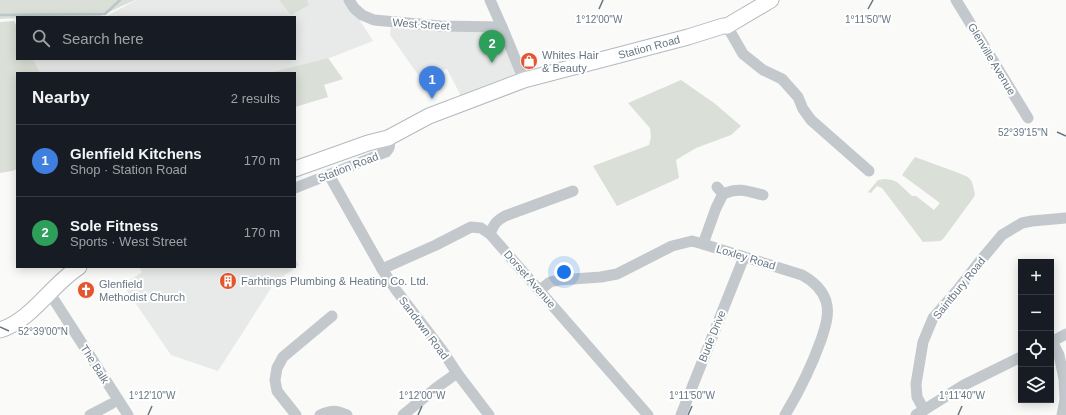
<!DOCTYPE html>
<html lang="en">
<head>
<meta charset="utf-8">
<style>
	:root { --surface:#171b24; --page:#20242c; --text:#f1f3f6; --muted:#9ea1a6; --line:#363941; --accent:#8c9099 }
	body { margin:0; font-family:Helvetica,sans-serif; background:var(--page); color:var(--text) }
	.controls { position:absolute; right:12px; bottom:12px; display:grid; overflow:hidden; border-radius:0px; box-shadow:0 2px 10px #0003 }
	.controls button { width:36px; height:36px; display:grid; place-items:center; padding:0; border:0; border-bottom:1px solid var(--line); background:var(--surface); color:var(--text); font:20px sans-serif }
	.you { position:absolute; left:564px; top:272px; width:14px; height:14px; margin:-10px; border:3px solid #fff; border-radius:50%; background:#1a73e8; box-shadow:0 0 0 6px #1a73e833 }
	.badge { display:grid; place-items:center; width:26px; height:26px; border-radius:50%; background:var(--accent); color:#fff; font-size:13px; font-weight:700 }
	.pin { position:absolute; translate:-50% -33px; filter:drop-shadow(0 1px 2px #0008) }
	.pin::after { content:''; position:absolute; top:21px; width:14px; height:12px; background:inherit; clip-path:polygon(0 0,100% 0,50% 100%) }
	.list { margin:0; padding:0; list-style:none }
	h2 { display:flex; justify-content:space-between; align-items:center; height:52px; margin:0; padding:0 16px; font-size:17px }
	h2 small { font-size:13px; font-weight:400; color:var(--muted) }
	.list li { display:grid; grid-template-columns:26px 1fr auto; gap:12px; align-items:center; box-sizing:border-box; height:72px; padding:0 16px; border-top:1px solid var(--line) }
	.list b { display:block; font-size:15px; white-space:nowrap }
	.list p { margin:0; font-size:13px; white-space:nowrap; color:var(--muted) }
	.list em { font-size:13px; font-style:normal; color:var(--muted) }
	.icon { flex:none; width:22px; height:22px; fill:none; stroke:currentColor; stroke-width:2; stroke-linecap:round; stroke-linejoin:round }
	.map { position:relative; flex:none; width:1066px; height:415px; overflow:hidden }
	.search { position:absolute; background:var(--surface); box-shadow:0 2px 10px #0003; left:16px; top:16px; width:280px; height:44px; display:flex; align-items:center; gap:10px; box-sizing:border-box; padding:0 14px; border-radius:0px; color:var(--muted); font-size:15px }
	.panel { position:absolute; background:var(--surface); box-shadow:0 2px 10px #0003; left:16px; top:72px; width:280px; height:196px; border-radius:0px }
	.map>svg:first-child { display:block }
	.built { fill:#e8e9e9 }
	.green { fill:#dadfd7 }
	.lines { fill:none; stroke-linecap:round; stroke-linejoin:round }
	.stream { stroke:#bbc7cb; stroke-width:2.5 }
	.secondary-casing { stroke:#b3babf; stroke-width:17 }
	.street { stroke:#c3c8cc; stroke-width:11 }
	.secondary { stroke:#fff; stroke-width:15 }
	.ticks { fill:none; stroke:#657683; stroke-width:1.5 }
	.labels { text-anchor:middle; stroke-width:4; stroke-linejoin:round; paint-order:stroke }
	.street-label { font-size:11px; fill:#657683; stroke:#fff }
	.poi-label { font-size:11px; fill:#657683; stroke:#fff; text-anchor:start }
	.ticks-label { font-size:10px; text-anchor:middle; fill:#657683; stroke:#fff; stroke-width:4; stroke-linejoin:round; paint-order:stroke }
</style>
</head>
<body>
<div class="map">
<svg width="1066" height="415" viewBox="0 0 1066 415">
	<rect width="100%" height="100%" fill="#fafaf8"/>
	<g class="built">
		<path d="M136,0h211l26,41 -41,16 -64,16h-228l-7,-14h262v-42h-193h3z"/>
		<path d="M391,25l107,6 21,47 -57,20 -15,-29 -26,10 -31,-44z"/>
		<path d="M295,259l4,6 -24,17 -57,89 -47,-16 -48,-70 19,-13 -3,-5h156z"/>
	</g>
	<g class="green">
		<path d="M0,0h135l-37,17h-81v1l-17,1z"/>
		<path d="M279,0h28l2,5 -18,10z"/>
		<path d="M14,21l3,6v32h16l7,14h-23v96l-5,2 -12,2v-151z"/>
		<path d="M328,58l15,21 -19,6 4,12 -33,10v-34h-27z"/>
		<path d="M681,80l33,23 27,23 -10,9 -35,13 -20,12 3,18 -62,28 -24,-40 56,-21 2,-8 -1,-9 -22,-25z"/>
		<path d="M915,157l41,15 12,5 4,5 3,12 -1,3 -31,42 -3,2 -17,1 -41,-54 -5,-2 -6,7 -3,-1 10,-12 7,-1 7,1 5,2 15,14h4l18,14 6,-7 -38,-28z"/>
	</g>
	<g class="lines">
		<path class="stream" d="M0,15l105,-1 15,-14"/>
		<g class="secondary-casing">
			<g id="secondary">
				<path d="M295,169l73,-26 20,-5 41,-22 95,-36 164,-43 35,-11h4l44,-26"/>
				<path d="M0,330c32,-10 51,-45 79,-63"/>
			</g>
		</g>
		<g class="street">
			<path d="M349,0l5,8 8,7 12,5 67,6 61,1 22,53"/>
			<path d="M490,0l12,27"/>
			<path d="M956,0l72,118"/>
			<path d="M727,26l16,28 20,16 19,9 16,18 5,12 8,11 58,51"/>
			<path d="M329,175l53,94 14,21 46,60 15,23 32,42"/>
			<path d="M717,187l6,7c16,-7 24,-3 40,1"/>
			<path d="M295,188l91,-36c5,-5 4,-9 2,-14"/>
			<path d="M490,234c4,-10 6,-13 15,-18l68,-25"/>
			<path d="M703,244l13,-36 7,-14"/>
			<path d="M382,269l54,-24 35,-18 10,1 9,6 158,181"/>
			<path d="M540,290l10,-8 9,-2 42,-3 16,-3 55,-28 20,-5 11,3 99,31c11,6 20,14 24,26 4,13 -1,27 -5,39 -10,28 -21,50 -36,75"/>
			<path d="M49,292l79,123"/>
			<path d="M1052,341l7,14 5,24 1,21 -3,15"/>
			<path d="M1051,342l15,-8"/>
			<path d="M924,410l-7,-13 -1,-13 7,-42 10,-24 26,-30 22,-28 21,-25 20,-12 10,-2 34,-3"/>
			<path d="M90,415l21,-11"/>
			<path d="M296,415l-19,-24 -2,-11 2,-12 6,-11 49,-41"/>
			<path d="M320,415c12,-5 16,-5 27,0"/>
			<path d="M403,415l33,-27 21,-15"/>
			<path d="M681,415l63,-158"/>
			<path d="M916,415l48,-30 57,-28"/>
		</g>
		<use href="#secondary" class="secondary"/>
	</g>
	<path class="ticks" d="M599,9l4,-9M868,9l5,-9M1057,132l9,4M0,327l9,4M148,415l4,-9M418,415l4,-9M688,415l4,-9M958,415l4,-9"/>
	<defs>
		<g id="shop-disc" transform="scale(0.9)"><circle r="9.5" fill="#e4572e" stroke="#fff"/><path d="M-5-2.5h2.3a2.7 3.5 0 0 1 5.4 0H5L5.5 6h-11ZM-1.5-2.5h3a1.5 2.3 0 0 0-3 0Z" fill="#fff"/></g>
		<g id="building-disc" transform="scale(0.9)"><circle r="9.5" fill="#e4572e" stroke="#fff"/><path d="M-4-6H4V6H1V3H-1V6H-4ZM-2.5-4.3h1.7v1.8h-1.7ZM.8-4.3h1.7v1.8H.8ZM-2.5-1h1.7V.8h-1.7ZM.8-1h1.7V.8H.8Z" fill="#fff"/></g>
		<g id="church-disc" transform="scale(0.9)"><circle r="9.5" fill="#e4572e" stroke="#fff"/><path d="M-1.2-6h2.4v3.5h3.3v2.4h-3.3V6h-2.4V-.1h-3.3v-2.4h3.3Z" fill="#fff"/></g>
	</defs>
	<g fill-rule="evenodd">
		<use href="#shop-disc" x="529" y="61"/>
		<use href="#building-disc" x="228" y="281"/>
		<use href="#church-disc" x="86" y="290"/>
	</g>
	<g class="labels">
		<g class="street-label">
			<text transform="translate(421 24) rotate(4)" y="4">West Street</text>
			<text transform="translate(649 47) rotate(-15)" y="4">Station Road</text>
			<text transform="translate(992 59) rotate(59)" y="4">Glenville Avenue</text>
			<text transform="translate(348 167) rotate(-21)" y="4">Station Road</text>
			<text transform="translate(746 257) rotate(17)" y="4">Loxley Road</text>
			<text transform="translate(530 279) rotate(49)" y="4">Dorset Avenue</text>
			<text transform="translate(959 288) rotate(-51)" y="4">Saintbury Road</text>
			<text transform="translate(424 328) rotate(53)" y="4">Sandown Road</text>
			<text transform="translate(712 336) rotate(-68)" y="4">Bude Drive</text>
			<text transform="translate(95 364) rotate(58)" y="4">The Balk</text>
		</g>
		<g class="poi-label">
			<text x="542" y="59">Whites Hair<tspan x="542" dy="13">&amp; Beauty</tspan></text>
			<text x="241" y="285">Farhtings Plumbing &amp; Heating Co. Ltd.</text>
			<text x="99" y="288">Glenfield<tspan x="99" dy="13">Methodist Church</tspan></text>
		</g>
	</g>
	<g class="ticks-label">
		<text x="599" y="23">1°12'00"W</text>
		<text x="868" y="23">1°11'50"W</text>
		<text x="1023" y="136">52°39'15"N</text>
		<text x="43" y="335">52°39'00"N</text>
		<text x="152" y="399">1°12'10"W</text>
		<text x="422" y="399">1°12'00"W</text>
		<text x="692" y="399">1°11'50"W</text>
		<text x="962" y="399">1°11'40"W</text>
	</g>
</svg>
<div class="controls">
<button>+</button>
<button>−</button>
<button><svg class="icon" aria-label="locate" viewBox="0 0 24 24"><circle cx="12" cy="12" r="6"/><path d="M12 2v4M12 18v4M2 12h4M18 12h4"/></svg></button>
<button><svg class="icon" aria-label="layers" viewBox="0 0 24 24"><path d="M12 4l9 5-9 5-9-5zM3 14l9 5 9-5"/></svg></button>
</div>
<div class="you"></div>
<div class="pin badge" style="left:432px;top:99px;background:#3f7fe0">1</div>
<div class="pin badge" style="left:492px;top:63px;background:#2e9e5b">2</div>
<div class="search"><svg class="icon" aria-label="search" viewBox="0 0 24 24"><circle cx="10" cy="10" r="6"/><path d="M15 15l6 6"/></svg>Search here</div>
<section class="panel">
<h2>Nearby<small>2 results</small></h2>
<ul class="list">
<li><span class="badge" style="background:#3f7fe0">1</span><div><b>Glenfield Kitchens</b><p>Shop · Station Road</p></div><em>170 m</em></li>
<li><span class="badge" style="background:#2e9e5b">2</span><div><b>Sole Fitness</b><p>Sports · West Street</p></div><em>170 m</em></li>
</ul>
</section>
</div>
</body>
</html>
